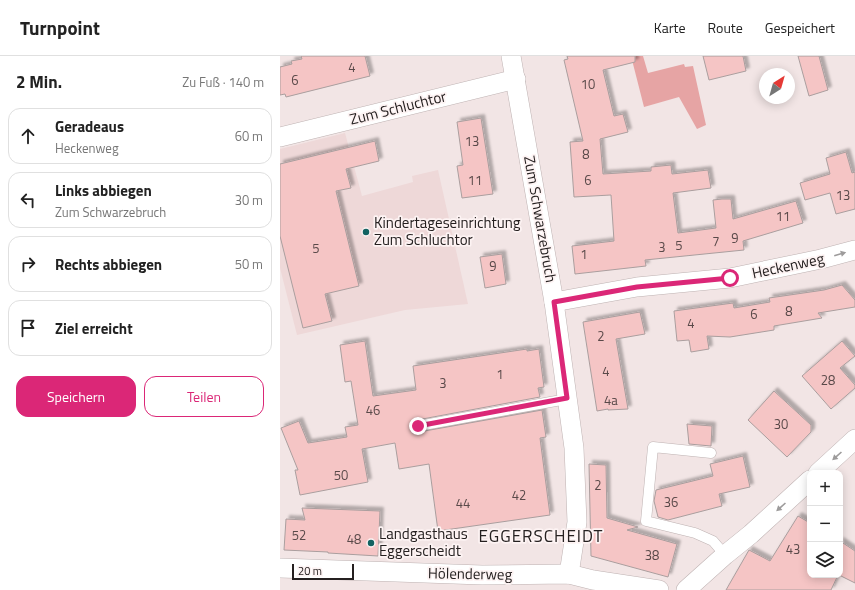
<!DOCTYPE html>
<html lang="de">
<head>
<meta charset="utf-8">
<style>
	:root { --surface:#fff; --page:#f6f6f6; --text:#222; --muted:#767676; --line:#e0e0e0; --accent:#db2777 }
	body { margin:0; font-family:"Titillium Web",sans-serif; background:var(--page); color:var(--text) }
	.controls { position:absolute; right:12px; bottom:12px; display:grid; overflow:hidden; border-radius:8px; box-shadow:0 2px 10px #0003 }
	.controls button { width:36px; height:36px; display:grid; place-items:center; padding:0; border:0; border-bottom:1px solid var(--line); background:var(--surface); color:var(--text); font:20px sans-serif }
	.compass { position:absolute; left:479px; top:12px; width:36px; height:36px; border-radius:50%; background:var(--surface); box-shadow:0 2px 10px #0003; rotate:37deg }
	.scale { position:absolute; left:12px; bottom:10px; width:62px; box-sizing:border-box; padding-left:4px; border:2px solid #252020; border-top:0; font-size:11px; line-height:14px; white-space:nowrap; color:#252020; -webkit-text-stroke:3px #fdf3f3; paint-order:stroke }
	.stop { position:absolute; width:12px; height:12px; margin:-9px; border:3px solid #db2777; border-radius:50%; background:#fff }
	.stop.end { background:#db2777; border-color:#fff; box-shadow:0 1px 4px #0008 }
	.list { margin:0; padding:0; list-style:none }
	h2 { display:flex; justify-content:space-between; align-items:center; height:52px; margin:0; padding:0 16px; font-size:17px }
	h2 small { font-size:13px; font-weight:400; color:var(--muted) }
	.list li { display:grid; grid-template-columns:26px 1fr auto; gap:12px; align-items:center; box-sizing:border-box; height:56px; margin:0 8px 8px; padding:0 8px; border:1px solid var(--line); border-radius:12px }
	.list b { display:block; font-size:15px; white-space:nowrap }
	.list p { margin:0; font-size:13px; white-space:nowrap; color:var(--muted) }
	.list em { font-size:13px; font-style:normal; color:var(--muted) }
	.actions { display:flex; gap:8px; padding:12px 16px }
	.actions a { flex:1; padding:9px 0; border:1px solid var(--accent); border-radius:12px; text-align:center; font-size:14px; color:var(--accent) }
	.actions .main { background:var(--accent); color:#fff }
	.icon { flex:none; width:22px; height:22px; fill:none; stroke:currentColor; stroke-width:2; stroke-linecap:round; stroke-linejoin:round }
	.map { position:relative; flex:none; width:575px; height:534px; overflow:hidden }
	header { display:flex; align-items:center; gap:24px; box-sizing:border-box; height:56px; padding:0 20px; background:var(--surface); border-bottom:1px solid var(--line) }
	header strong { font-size:19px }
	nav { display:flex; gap:22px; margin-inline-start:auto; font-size:14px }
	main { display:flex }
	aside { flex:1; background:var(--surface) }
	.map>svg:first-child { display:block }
	.built { fill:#eed8d8 }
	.green { fill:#e6a4a4 }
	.building { fill:#f5c5c5; stroke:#aa9e9e; filter:url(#shadow) }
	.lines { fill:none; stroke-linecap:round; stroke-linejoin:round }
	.service-casing { stroke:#beb2b2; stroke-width:11 }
	.minor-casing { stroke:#beb2b2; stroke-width:20 }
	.service { stroke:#fff; stroke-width:10 }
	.minor { stroke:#fff; stroke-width:19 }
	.oneway { fill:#9d9b9b }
	.route { stroke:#db2777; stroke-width:5 }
	.poi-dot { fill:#126261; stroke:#fdf3f3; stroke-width:1.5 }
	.labels { text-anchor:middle; stroke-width:3.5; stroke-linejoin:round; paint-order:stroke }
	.number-label { font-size:13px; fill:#594949 }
	.street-label { font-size:15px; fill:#252020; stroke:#fdf3f3 }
	.poi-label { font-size:15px; fill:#252020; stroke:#fdf3f3; text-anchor:start }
	.quarter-label { font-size:17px; letter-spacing:1px; fill:#252020; stroke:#fdf3f3 }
</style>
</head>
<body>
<header>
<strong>Turnpoint</strong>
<nav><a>Karte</a><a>Route</a><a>Gespeichert</a></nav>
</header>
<main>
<aside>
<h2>2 Min.<small>Zu Fuß · 140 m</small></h2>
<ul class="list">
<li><svg class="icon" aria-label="ahead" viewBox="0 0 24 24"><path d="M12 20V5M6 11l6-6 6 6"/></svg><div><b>Geradeaus</b><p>Heckenweg</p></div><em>60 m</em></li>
<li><svg class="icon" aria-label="left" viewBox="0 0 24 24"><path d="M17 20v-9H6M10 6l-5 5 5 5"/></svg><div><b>Links abbiegen</b><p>Zum Schwarzebruch</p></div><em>30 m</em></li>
<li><svg class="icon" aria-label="right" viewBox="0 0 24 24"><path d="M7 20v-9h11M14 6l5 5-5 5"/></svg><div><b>Rechts abbiegen</b></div><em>50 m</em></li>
<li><svg class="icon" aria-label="arrive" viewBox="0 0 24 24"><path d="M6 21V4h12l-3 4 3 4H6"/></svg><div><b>Ziel erreicht</b></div></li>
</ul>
<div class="actions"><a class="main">Speichern</a><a>Teilen</a></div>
</aside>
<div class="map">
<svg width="575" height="534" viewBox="0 0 575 534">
	<defs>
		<filter id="shadow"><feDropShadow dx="3.5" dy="-3.5" stdDeviation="1" flood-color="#0004"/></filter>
	</defs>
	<rect width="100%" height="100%" fill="#f2e5e5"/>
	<path class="built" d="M65,77l17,63 51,-14 -1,-6 26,-6 30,134 -63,6 -108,25 -17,-67v-119z"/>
	<path class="green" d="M351,0h12l5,17 36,-9 1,3 8,-1 13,59 -9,4 -18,-32 -35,10z"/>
	<g class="building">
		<path d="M21,0h64l5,20 -84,21 -1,-3 -5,1v-28l12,-3 -1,-3 11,-2z"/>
		<path d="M287,0h68v6l-32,8 11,46 9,-2 5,18 -28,7 3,35 48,-3v-4l20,-2 1,9 36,-4 3,18 -38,5 5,40 38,-5 -3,-28 9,-1h9l2,20 63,-18 7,22 -60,18 1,9 -99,10 1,6 -71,8 -3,-28 42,-5 -3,-46 -37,2 -4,-55 13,-1 -19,-81 4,-1z"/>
		<path d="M423,0h40l3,15 -37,9z"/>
		<path d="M518,0h21l9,34 -19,6z"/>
		<path d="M201,62l12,76 -31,4 -5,-32 6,-1 -6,-43z"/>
		<path d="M95,85l4,20 -33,8 5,19 -15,3 23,95 -34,8 7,27 -29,7 -23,-92v-72z"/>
		<path d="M566,96l6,21 3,-1v37l-19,5 -6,-21 -25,7 -5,-17 30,-9 -4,-16z"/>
		<path d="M222,198l4,30 -21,4 -5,-31z"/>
		<path d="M562,229l13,15v7l-37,6 4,5 -48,8v4l-44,7 -23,-1 2,13 -18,3 -2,-12 -12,1 -3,-30 59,-8 1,5 36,-6 -1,-4 55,-8z"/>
		<path d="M360,256l5,22 -29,5 12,70 -20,1v-1l-11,2 -14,-89z"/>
		<path d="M85,285l8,55 43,-6 -3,-24 114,-17v2l12,-2 5,38 -6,1 2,9 -123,23 -3,1 -2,6 1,3 6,2 123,-22 4,27 -6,1 10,77 -112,16 -9,-67 -30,5 -4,-26 -33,6 6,33 -68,13 -5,-25h3l-17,-42 18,-7 9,22 39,-6 -2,-10 13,-2 -7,-44 -6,1 -5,-37z"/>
		<path d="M562,285l13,15 -15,12 15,17v3l-24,21 -29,-33z"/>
		<path d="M494,335l37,34v7l-24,25 -39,-37z"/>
		<path d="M407,368l25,2 -1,20 -22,-2z"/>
		<path d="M463,400l7,31 -31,7 3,12 -54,14 -10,-3 -4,-16 2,-11 57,-14 -3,-12z"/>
		<path d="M309,408l17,1 1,53 31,9 -11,3 50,14 -9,33 -77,-21z"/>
		<path d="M22,452l78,3 -2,45 -50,-3v-1l-44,-2 2,-31 19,1z"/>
		<path d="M518,460l12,7v52h28l-7,15h-105l23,-40 21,11z"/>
		<path d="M560,485l15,10v32l-16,-8h1z"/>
	</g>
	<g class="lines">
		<g class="service-casing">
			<g id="service">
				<path d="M138,370l149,-27"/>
				<path d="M431,397l-58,-6 -7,74 49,12 18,8 12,14"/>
			</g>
		</g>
		<g class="minor-casing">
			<g id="minor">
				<path d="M231,0l43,246 20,146 3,74 -8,52"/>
				<path d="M0,81l236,-58"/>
				<path d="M274,246l83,-15 93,-9 91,-19 34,-9"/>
				<path d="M538,417l37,-34"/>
				<path d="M0,512l202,7 87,-1 24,6 66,10"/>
				<path d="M406,534l39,-35 26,-21 59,-54"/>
			</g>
		</g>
		<use href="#service" class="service"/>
		<use href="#minor" class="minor"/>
	</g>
	<defs><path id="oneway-solid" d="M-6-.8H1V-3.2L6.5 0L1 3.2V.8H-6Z"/></defs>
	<g class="oneway">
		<use href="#oneway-solid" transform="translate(560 198) rotate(-16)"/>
		<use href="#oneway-solid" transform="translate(557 400) rotate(138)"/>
		<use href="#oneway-solid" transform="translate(501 451) rotate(138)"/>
	</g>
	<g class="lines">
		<path class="route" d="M138,370l149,-28 -13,-96 83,-15 93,-9"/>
	</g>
	<g class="poi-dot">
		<circle cx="86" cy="176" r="4"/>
		<circle cx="91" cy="487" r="4"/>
	</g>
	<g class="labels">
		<g class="number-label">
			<text x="72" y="16">4</text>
			<text x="15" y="29">6</text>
			<text x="308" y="33">10</text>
			<text x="192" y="90">13</text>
			<text x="306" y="103">8</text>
			<text x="195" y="129">11</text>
			<text x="308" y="129">6</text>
			<text x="563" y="144">13</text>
			<text x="503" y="165">11</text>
			<text x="455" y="187">9</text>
			<text x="436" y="190">7</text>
			<text x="399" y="194">5</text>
			<text x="382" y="196">3</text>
			<text x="36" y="197">5</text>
			<text x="304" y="203">1</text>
			<text x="213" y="215">9</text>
			<text x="509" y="260">8</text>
			<text x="474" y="263">6</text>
			<text x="411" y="272">4</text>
			<text x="321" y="285">2</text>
			<text x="326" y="320">4</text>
			<text x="220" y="323">1</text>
			<text x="548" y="329">28</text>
			<text x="163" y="332">3</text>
			<text x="331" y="349">4a</text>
			<text x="93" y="359">46</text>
			<text x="501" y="373">30</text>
			<text x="61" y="424">50</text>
			<text x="318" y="434">2</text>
			<text x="239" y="444">42</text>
			<text x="391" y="451">36</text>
			<text x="183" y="452">44</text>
			<text x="19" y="484">52</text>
			<text x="74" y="488">48</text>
			<text x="513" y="498">43</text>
			<text x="372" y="504">38</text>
		</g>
		<g class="street-label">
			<text transform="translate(118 52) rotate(-14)" y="5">Zum Schluchtor</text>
			<text transform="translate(260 163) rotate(80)" y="5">Zum Schwarzebruch</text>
			<text transform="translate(508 210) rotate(-12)" y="5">Heckenweg</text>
			<text transform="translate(190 518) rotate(1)" y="5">Hölenderweg</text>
		</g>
		<g class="poi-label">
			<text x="94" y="172">Kindertageseinrichtung<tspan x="94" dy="17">Zum Schluchtor</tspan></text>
			<text x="99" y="483">Landgasthaus<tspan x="99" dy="17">Eggerscheidt</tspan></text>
		</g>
		<g class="quarter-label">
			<text x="261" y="486">EGGERSCHEIDT</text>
		</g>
	</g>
</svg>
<div class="controls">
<button>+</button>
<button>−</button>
<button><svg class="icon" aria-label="layers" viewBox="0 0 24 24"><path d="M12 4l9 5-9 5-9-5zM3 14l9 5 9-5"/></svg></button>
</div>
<svg class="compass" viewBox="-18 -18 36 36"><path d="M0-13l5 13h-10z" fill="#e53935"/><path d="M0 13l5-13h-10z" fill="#767676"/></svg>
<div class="scale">20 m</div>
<div class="stop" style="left:450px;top:222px"></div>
<div class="stop end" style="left:138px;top:370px"></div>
</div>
</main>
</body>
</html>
